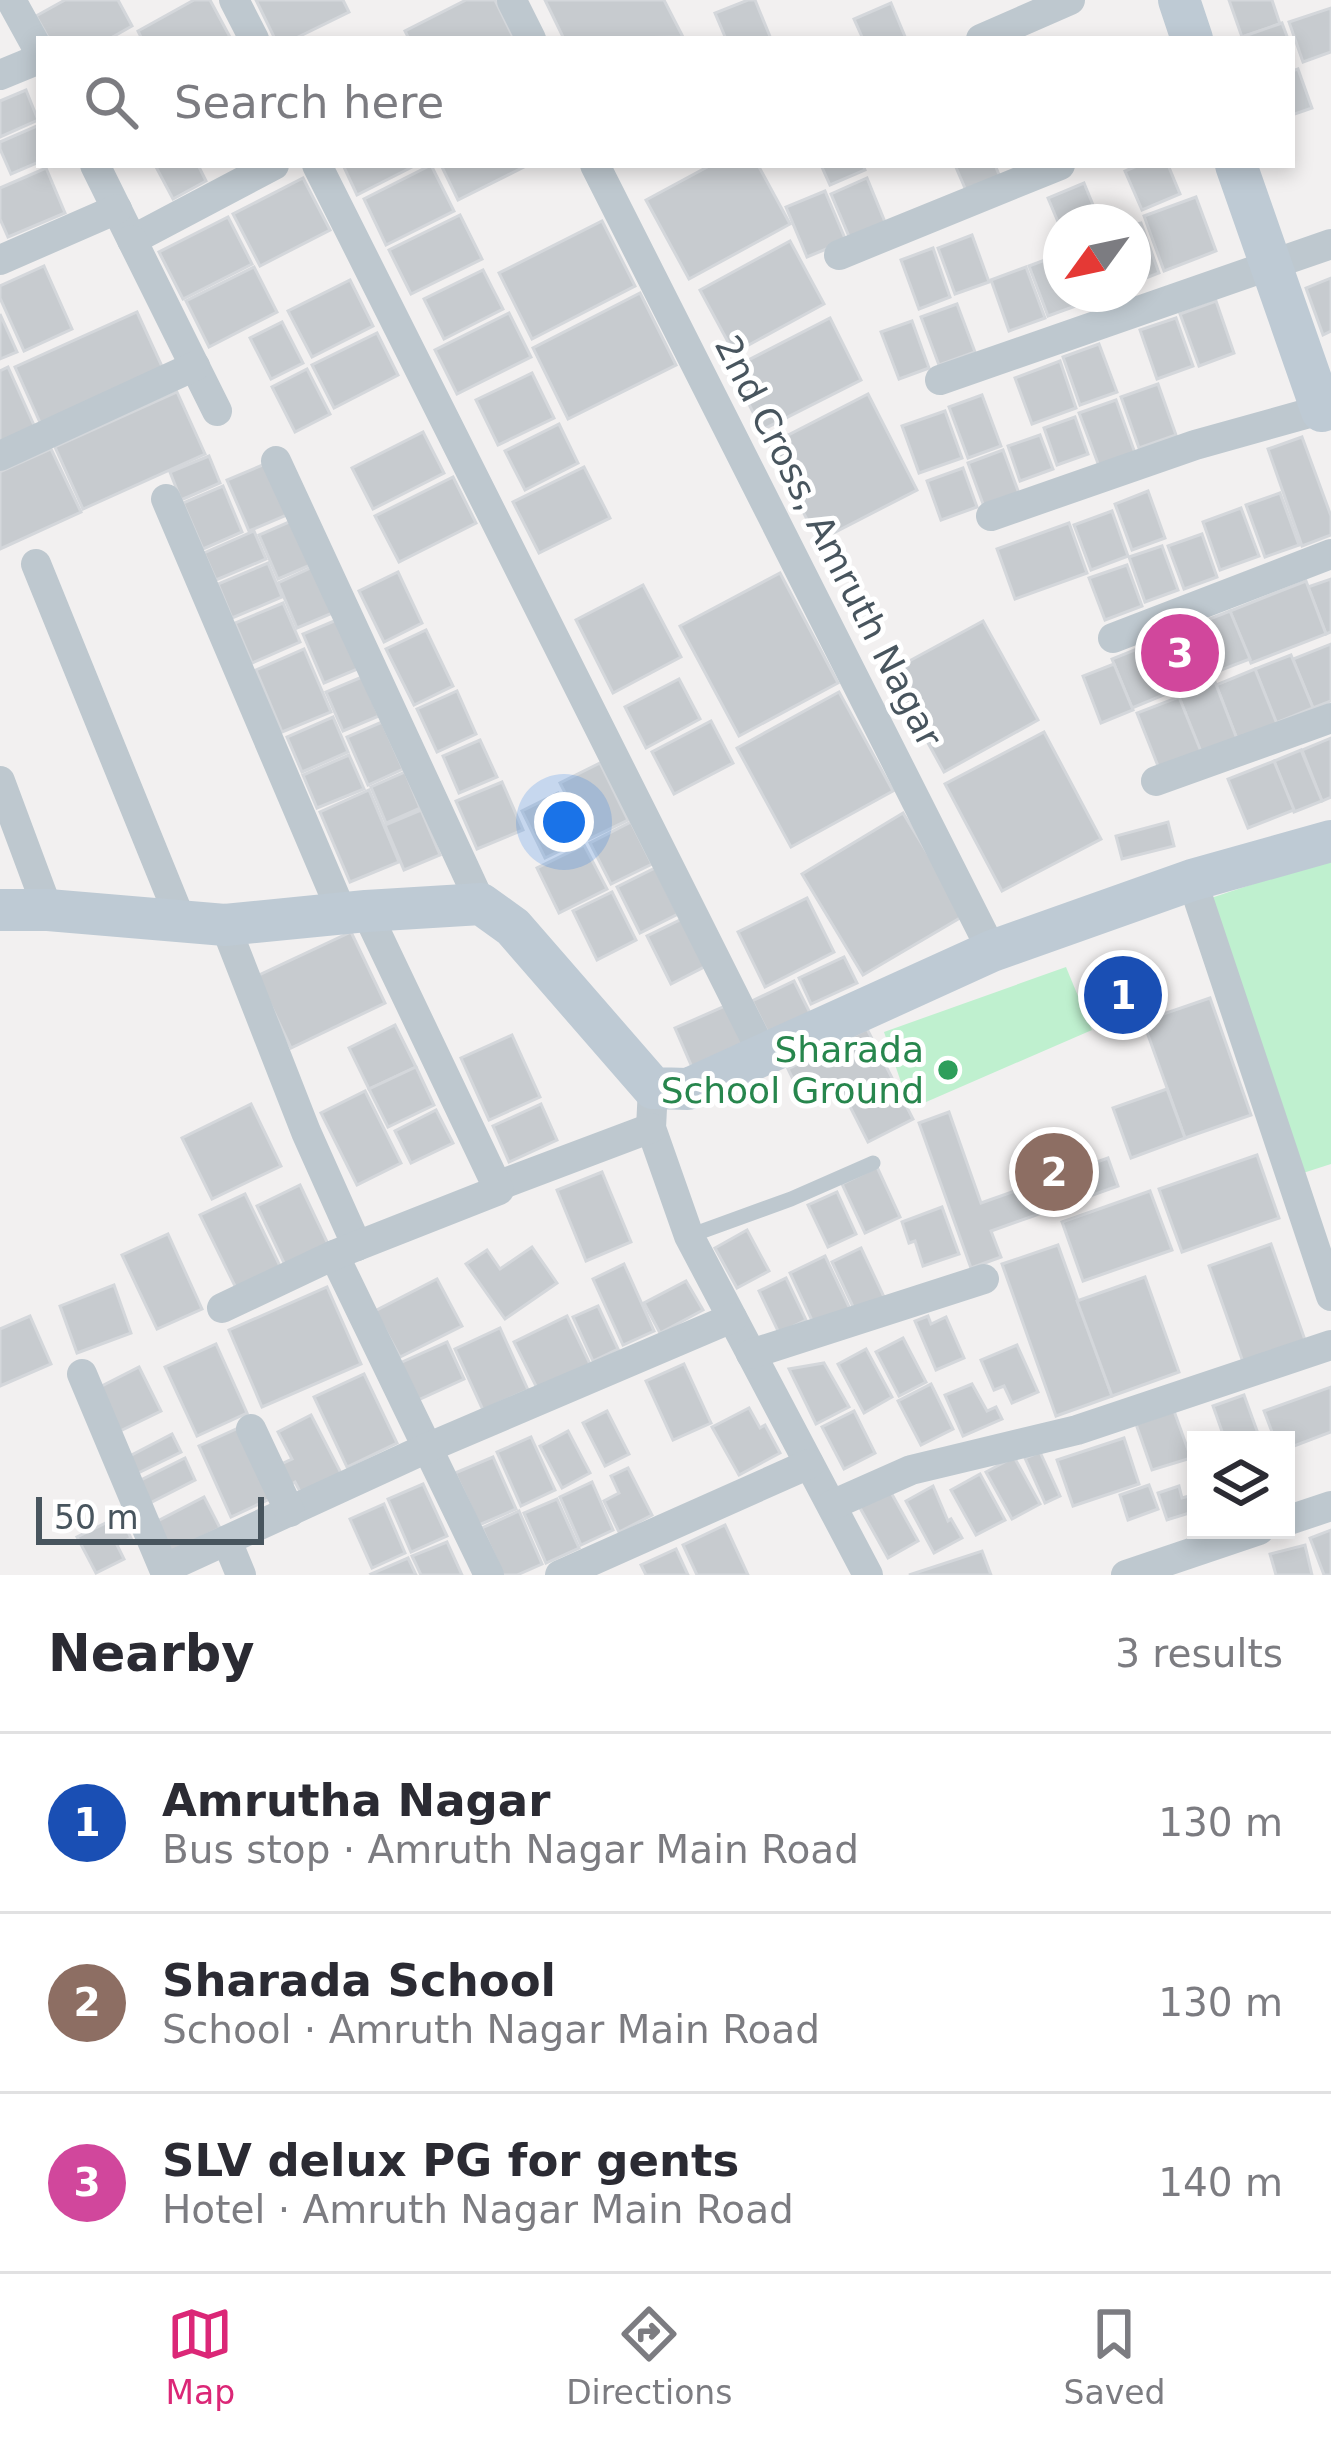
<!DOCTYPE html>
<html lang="en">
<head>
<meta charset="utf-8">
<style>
	:root { --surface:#fff; --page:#f2f2f3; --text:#2b2b33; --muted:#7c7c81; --line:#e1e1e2; --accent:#db2777 }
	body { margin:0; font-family:"DejaVu Sans",sans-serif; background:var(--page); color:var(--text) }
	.controls { position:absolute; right:36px; bottom:36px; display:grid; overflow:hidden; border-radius:0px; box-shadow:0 6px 18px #0003 }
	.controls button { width:108px; height:108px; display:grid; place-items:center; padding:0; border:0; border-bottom:3px solid var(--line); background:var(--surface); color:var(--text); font:60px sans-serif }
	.compass { position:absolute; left:1043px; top:204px; width:108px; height:108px; border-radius:50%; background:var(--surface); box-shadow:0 6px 18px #0003; rotate:237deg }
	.scale { position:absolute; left:36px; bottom:30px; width:228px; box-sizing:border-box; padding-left:12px; border:6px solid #48555e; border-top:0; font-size:33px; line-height:42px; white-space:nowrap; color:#48555e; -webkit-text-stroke:9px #fff; paint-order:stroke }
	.you { position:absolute; left:564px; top:822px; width:42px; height:42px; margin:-30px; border:9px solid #fff; border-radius:50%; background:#1a73e8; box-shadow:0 0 0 18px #1a73e833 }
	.badge { display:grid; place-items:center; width:78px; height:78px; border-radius:50%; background:var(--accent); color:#fff; font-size:39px; font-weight:700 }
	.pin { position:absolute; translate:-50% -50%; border:6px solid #fff; box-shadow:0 3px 12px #0006 }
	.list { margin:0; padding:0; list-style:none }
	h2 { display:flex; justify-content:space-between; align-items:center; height:156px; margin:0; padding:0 48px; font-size:51px }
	h2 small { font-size:39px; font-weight:400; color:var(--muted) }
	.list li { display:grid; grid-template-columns:78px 1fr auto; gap:36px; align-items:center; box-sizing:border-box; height:180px; padding:0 48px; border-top:3px solid var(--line) }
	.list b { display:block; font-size:45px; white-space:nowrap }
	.list p { margin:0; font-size:39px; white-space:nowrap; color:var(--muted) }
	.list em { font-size:39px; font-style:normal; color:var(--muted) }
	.icon { flex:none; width:66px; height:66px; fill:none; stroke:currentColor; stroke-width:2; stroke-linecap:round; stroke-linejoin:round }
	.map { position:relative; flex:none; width:1331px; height:1575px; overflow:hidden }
	.search { position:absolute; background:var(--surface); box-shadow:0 6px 18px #0003; left:36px; right:36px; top:36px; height:132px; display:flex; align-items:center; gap:30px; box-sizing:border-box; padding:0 42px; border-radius:0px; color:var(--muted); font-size:45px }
	.sheet { height:696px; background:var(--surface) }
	nav { display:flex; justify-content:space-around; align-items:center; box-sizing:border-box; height:168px; border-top:3px solid var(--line); background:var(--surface); font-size:33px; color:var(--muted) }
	nav a { display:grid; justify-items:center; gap:6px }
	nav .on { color:var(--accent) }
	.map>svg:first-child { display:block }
	.green { fill:#bff0cf }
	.building { fill:#c7cbcf; stroke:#d4d7db; stroke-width:3 }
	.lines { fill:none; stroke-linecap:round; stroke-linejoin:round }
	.lane { stroke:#bec8cf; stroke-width:15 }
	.street { stroke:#bec8cf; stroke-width:30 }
	.secondary { stroke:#becad4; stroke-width:42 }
	.leisure-dot { fill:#2e9e5b; stroke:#fff; stroke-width:4.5 }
	.labels { text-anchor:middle; stroke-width:10; stroke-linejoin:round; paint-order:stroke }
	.street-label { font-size:36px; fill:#48555e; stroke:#fff }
	.leisure-label { font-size:36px; fill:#27864d; stroke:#fff; text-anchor:end }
</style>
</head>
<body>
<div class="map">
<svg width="1331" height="1575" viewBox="0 0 1331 1575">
	<rect width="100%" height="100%" fill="#f2f0f0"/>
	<g class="green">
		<path d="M1331,858v306l-28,9 -92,-275z"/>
		<path d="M1066,967l26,63 -182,79 -26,-77z"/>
	</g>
	<g class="building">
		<path d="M65,0h53l14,26 -23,13h-60l-13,-23z"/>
		<path d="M194,0h16l21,39h-89l-4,-8z"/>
		<path d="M256,0h87l6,12 -55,27h-19z"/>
		<path d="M466,0h29l19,39h-105l-4,-8z"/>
		<path d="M545,0h119l19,37 -119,2z"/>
		<path d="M748,0h7l16,39h-45l-11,-26z"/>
		<path d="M1229,0h43l8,24 -38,13z"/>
		<path d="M891,3l15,36h-43l-9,-20z"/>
		<path d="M1331,8v44l-28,10 -14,-40z"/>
		<path d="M1282,23l6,16h-48l-1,-1z"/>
		<path d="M1298,69l14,39 -20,7v-44z"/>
		<path d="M26,90l12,30 -38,17v-36z"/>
		<path d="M39,125v37l-28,12 -11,-25v-7z"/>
		<path d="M155,165h43l8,16 -33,18z"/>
		<path d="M343,165h73l-59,30z"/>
		<path d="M431,165l23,46 -68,34 -22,-46z"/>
		<path d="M441,165h87l-70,35z"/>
		<path d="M711,165h47l32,59 -101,55 -43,-79z"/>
		<path d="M821,165h42l2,5 -35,15z"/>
		<path d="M955,165h40l7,17 -34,13z"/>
		<path d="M1139,165h29l12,29 -38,16 -17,-39z"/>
		<path d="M46,168l19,45 -57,24 -8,-18v-31z"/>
		<path d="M303,178l27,52 -70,36 -27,-52z"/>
		<path d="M867,178l20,49 -36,14 -20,-47z"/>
		<path d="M1084,183l16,39h-39v7l-13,-31z"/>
		<path d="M825,191l21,50 -39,16 -21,-50z"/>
		<path d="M1196,197l20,54 -52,20 -20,-55z"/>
		<path d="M460,215l22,44 -71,35 -22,-44z"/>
		<path d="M228,217l24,47 -69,35 -24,-47z"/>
		<path d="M602,221l33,65 -103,53 -33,-66z"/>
		<path d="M1141,223l18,50 -26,10v-58z"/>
		<path d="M972,235l17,47 -34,12 -17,-46z"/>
		<path d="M790,241l34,63 -90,49 -34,-63z"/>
		<path d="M933,248l17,49 -31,12 -18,-49z"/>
		<path d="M1061,254v40h16l4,10 -33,12 -19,-50z"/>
		<path d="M44,266l28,63 -48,22 -24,-53v-12z"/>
		<path d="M254,267l23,45 -68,35 -23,-46z"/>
		<path d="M1026,267l19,51 -36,13 -18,-51z"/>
		<path d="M483,270l20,39 -59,30 -20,-40z"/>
		<path d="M1331,278v53l-8,4 -17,-47z"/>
		<path d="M350,280l23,46 -61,31 -24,-46z"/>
		<path d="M640,293l36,72 -108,54 -35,-71z"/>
		<path d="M1216,301l18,52 -35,13 -19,-52z"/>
		<path d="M957,304l18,48 -36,13 -18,-48z"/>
		<path d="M137,312l28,61 -122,56 -28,-62z"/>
		<path d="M509,313l22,44 -74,37 -22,-44z"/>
		<path d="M0,314l17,38 -17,7z"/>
		<path d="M830,318l31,62 -99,50 -31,-61z"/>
		<path d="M1176,318l17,48 -36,13 -17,-49z"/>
		<path d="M912,321l17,47 -30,11 -18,-47z"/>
		<path d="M282,322l21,41 -32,16 -21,-41z"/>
		<path d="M377,333l21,42 -64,33 -22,-43z"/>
		<path d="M1099,344l18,48 -37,13 -17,-48z"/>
		<path d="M1060,361l16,47 -44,16 -17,-46z"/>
		<path d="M8,367l29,65 -37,16v-77z"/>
		<path d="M307,369l23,45 -35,18 -23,-45z"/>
		<path d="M532,373l22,45 -56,27 -22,-45z"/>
		<path d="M1158,384l18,51 -37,13 -18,-51z"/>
		<path d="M177,392l28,62 -122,55 -28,-62z"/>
		<path d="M868,394l49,96 -99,51 -49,-96z"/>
		<path d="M982,395l19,51 -33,12 -19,-51z"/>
		<path d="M1116,400l19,53 -36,13 -20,-53z"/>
		<path d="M945,411l17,47 -43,15 -17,-47z"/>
		<path d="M1075,417l13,37 -31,11 -13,-37z"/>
		<path d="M559,424l19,39 -53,27 -20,-39z"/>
		<path d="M423,432l21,41 -71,36 -21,-41z"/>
		<path d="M1040,435l13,34 -33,12 -12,-35z"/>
		<path d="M1302,437l29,79v19l-29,11 -34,-97z"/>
		<path d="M51,449l30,63 -81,37v-77z"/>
		<path d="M1003,450l18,49 -35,13 -18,-49z"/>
		<path d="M209,456l11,27 -39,17 -11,-28z"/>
		<path d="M272,461l22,51 -45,19 -22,-51z"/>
		<path d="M584,467l26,51 -71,35 -26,-51z"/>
		<path d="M963,468l14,39 -36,13 -14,-39z"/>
		<path d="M453,477l23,46 -77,39 -24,-46z"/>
		<path d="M223,486l19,46 -39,17 -20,-46z"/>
		<path d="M1148,491l17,47 -33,12 -17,-46z"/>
		<path d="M1280,493l19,52 -34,12 -19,-52z"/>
		<path d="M1241,508l18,48 -39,14 -17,-48z"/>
		<path d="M1112,511l16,45 -37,14 -17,-45z"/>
		<path d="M296,519l19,44 -37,16 -19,-44z"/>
		<path d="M1069,523l18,50 -72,26 -18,-50z"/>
		<path d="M254,531l12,28 -50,21 -12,-27z"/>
		<path d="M1202,534l15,43 -33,12 -16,-43z"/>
		<path d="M1162,546l16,44 -33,12 -16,-45z"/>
		<path d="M268,563l14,34 -50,21 -14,-34z"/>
		<path d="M1127,565l15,41 -37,14 -16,-42z"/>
		<path d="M315,566l20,46 -38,16 -19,-45z"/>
		<path d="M398,572l24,51 -38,19 -25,-51z"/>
		<path d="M780,573l58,110 -99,53 -59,-110z"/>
		<path d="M1331,579v53l-5,2 -18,-47z"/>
		<path d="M1306,581l20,53 -75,29 -21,-52z"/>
		<path d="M643,585l38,72 -68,36 -37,-73z"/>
		<path d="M283,603l17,39 -48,21 -17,-40z"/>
		<path d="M1230,611l20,48 -42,16 -19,-48z"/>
		<path d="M339,619l21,49 -36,15 -21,-49z"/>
		<path d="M983,621l55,99 -94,52 -55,-100z"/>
		<path d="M1189,628l19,47 -37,15 -19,-47z"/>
		<path d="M426,630l27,56 -39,19 -28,-56z"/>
		<path d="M1152,643l19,49 -39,16 -20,-49z"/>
		<path d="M1331,644v57l-18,7 -20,-49z"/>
		<path d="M304,649l27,63 -49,20 -26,-62z"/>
		<path d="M1291,655l22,53 -37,15 -21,-54z"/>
		<path d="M1114,664l19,46 -32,13 -18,-47z"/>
		<path d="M1255,669l22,55 -40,15 -21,-54z"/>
		<path d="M362,677l17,39 -36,15 -17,-39z"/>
		<path d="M679,679l21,40 -54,29 -21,-41z"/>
		<path d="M1215,682l22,57 -36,14 -22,-56z"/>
		<path d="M457,691l19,43 -39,18 -20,-43z"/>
		<path d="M839,692l54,99 -102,56 -54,-99z"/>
		<path d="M1179,697l23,57 -42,17 -23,-58z"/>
		<path d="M333,717l15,35 -46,20 -15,-35z"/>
		<path d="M711,721l22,42 -59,31 -22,-42z"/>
		<path d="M382,722l21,47 -35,16 -21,-48z"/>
		<path d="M1044,732l57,107 -99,52 -57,-107z"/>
		<path d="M1331,738v59l-9,4 -20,-51z"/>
		<path d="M480,740l17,37 -38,16 -16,-37z"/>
		<path d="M1301,750l21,51 -28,11 -20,-51z"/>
		<path d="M349,755l15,34 -47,19 -14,-33z"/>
		<path d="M1274,761l20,49 -46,18 -20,-49z"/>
		<path d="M600,763l28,57 -39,19 -29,-56z"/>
		<path d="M405,772l15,36 -34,15 -15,-36z"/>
		<path d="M502,782l21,48 -46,19 -21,-48z"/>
		<path d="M369,790l30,72 -49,20 -30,-70z"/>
		<path d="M558,793l24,47 -37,18 -23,-47z"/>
		<path d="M421,810l19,45 -36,15 -19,-45z"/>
		<path d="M903,813l62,102 -102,60 -61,-101z"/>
		<path d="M631,822l21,42 -41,20 -21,-41z"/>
		<path d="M1168,822l6,24 -52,13 -6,-23z"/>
		<path d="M584,845l23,44 -48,24 -22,-45z"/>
		<path d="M655,868l23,46 -38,19 -23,-46z"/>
		<path d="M612,892l24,48 -39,20 -24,-49z"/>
		<path d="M807,898l27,54 -69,35 -27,-55z"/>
		<path d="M682,919l24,47 -35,18 -24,-48z"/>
		<path d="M351,932l34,71 -94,45 -34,-72z"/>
		<path d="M844,957l13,26 -46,21 -12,-26z"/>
		<path d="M794,981l16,32 -42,20 -16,-32z"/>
		<path d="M1210,998l41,117 -66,23 -42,-117z"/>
		<path d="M732,1003l17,40 -57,24 -17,-39z"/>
		<path d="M395,1025l21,42 -47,22 -20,-41z"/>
		<path d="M867,1029l46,90 -45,23 -31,-61 -35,17 -14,-29z"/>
		<path d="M512,1035l28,62 -51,23 -28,-62z"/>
		<path d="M416,1067l18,38 -46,22 -19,-38z"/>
		<path d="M1167,1089l18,49 -54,20 -18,-50z"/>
		<path d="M365,1091l36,72 -44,22 -36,-72z"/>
		<path d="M251,1104l30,62 -69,33 -30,-61z"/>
		<path d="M541,1104l16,36 -48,22 -16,-36z"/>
		<path d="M436,1110l17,33 -42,20 -16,-32z"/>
		<path d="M949,1112l32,91 127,-45 10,28 -127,45 10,26 -30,11 -52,-145z"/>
		<path d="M1257,1155l22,63 -97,34 -23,-63z"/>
		<path d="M877,1167l23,50 -35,16 -23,-49z"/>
		<path d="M602,1172l29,70 -45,19 -29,-71z"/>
		<path d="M300,1185l28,59 -43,21 -28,-59z"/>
		<path d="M1150,1191l22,59 -89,31 -21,-59z"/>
		<path d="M837,1192l19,42 -28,13 -20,-42z"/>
		<path d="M245,1194l35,72 -44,22 -36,-73z"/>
		<path d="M942,1207l17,47 -36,12 -8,-25 -6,2 -7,-21z"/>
		<path d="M747,1230l22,41 -32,17 -22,-40z"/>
		<path d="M168,1234l34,75 -45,20 -35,-74z"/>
		<path d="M1271,1244l34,96 -62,22 -34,-96z"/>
		<path d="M1058,1245l54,151 -56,20 -54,-152z"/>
		<path d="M532,1247l25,36 -52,36 -39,-55 21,-14 13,19z"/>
		<path d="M861,1248l24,51 -29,14 -24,-51z"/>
		<path d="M825,1256l26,55 -36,16 -25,-54z"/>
		<path d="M624,1264l30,67 -31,14 -30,-66z"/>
		<path d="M1145,1277l34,95 -67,24 -35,-95z"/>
		<path d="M786,1278l20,42 -27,13 -20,-42z"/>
		<path d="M437,1279l25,47 -62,31 -25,-46z"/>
		<path d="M686,1281l17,29 -43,23 -16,-30z"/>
		<path d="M114,1285l17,48 -54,20 -17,-47z"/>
		<path d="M327,1287l34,77 -99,43 -33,-77z"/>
		<path d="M598,1306l20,43 -25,12 -20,-44z"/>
		<path d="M30,1316l21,48 -51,22v-57z"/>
		<path d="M567,1316l23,48 -52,26 -24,-48z"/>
		<path d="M928,1316l3,8 15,-7 18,41 -28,12 -21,-49z"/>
		<path d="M500,1328l28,62 -45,20 -28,-61z"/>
		<path d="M903,1338l23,44 -27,14 -23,-44z"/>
		<path d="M447,1342l17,37 -46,21 -18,-37z"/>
		<path d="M216,1344l31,69 -50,23 -32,-69z"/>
		<path d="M1017,1345l21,47 -26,11 -8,-17 -10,4 -13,-30z"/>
		<path d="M866,1349l26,48 -28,16 -26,-49z"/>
		<path d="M824,1363l25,44 -33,17 -27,-55z"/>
		<path d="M684,1364l27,59 -38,17 -27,-59z"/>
		<path d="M139,1367l22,44 -41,20 -22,-43z"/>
		<path d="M364,1374l33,69 -50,24 -33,-70z"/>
		<path d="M931,1384l22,45 -32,16 -23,-44z"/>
		<path d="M972,1384l15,27 9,-4 6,12 -39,17 -18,-41z"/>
		<path d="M1331,1387v45l-45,17v-9h-11l-11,-29z"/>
		<path d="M1244,1395l16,44 -35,1 -12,-34z"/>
		<path d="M749,1408l11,20 5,-3 15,28 -41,22 -27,-48z"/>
		<path d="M607,1411l22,43 -24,12 -22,-43z"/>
		<path d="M854,1411l21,42 -31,16 -22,-42z"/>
		<path d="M1174,1411l17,47 -39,12 -16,-46z"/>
		<path d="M311,1415l32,62 -40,20 -8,-15 -7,4 -11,-20 15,-7 -14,-27z"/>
		<path d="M245,1425l31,71 -45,21 -32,-71z"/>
		<path d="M568,1431l22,42 -28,15 -22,-42z"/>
		<path d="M172,1434l9,18 -47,23 -8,-17z"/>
		<path d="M531,1437l24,53 -34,16 -24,-54z"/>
		<path d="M1124,1438l15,46 -66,22 -16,-46z"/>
		<path d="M1040,1452l20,44 -15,7 -20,-45z"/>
		<path d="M493,1457l23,52 -37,16 -24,-52z"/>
		<path d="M1014,1457l26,47 -28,15 -26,-47z"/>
		<path d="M185,1458l10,22 -47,24 -11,-22z"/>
		<path d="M628,1468l24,47 -33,17 -15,-31 15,-8 -8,-17z"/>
		<path d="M980,1474l25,46 -29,15 -25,-45z"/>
		<path d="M592,1482l21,48 -32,15 -21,-48z"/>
		<path d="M423,1484l24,52 -36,16 -23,-53z"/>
		<path d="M1149,1485l9,24 -30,11 -8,-25z"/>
		<path d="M933,1486l15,35 3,-2 11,19 -28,15 -28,-52z"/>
		<path d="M1179,1486l3,12 11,-3 3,16 -29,9 -9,-27z"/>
		<path d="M889,1489l29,52 -30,17 -29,-52z"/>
		<path d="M204,1497l16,31 -52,26 -16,-30z"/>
		<path d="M557,1499l22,49 -33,15 -22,-50z"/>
		<path d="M384,1504l21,49 -33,15 -22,-49z"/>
		<path d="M519,1511l23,53 -25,11h-14l-21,-47z"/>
		<path d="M120,1516l11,22 -14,7 7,14 -28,14 -19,-36z"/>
		<path d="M725,1525l23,50h-51l-14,-30z"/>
		<path d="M1331,1530v45h-7l-14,-37z"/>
		<path d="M447,1542l15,33h-41l-9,-19z"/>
		<path d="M1305,1545l7,30h-36l-6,-21z"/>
		<path d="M676,1549l12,26h-42l-5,-10z"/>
		<path d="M982,1551l9,24h-82z"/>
		<path d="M408,1558l8,17h-44l-1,-1z"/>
	</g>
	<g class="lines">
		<path class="lane" d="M689,1236l102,-37 82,-36"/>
		<g class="street">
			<path d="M11,0l28,51"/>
			<path d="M234,0l20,39"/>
			<path d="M512,1l19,38"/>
			<path d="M981,39l89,-39"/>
			<path d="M0,75l39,-16"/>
			<path d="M95,165l37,75 142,-75"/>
			<path d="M317,165l446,889"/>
			<path d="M595,165l397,786"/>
			<path d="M132,240l85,171"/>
			<path d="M839,255l221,-90"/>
			<path d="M0,260l117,-51"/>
			<path d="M940,380l391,-136"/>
			<path d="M0,456l195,-90"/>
			<path d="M276,461l205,443"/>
			<path d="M166,499l177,416"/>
			<path d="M991,516l204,-71 136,-38"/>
			<path d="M36,564l146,359"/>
			<path d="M1113,638l218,-84"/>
			<path d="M0,781l48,129"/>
			<path d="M1156,781l175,-63"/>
			<path d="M1192,880l139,416"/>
			<path d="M225,925l81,207 51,114"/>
			<path d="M653,1088l-2,40 38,108 179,339"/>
			<path d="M497,1186l154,-58"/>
			<path d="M334,1255l155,320"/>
			<path d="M222,1308l112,-53 165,-65 -133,-279"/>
			<path d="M751,1354l233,-75"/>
			<path d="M82,1374l82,195 263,-121 305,-130"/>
			<path d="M251,1429l39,83"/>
			<path d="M832,1505l79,-35 166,-40 254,-85"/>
			<path d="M1286,1521l45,-15"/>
			<path d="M227,1541l14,34"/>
			<path d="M560,1575l249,-111"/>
			<path d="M1126,1575l133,-45"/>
		</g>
		<g class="secondary">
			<path d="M1179,0l13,39"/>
			<path d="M1236,165l86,246"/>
			<path d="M0,910h48l177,15 141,-14 115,-7 32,23 140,161 35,1 304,-138 200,-71 139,-39"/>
		</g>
	</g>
	<circle class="leisure-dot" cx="948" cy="1070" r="12"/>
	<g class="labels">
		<g class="street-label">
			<text transform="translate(829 541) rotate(63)" y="13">2nd Cross, Amruth Nagar</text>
		</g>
		<g class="leisure-label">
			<text x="924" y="1062">Sharada<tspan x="924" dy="41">School Ground</tspan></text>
		</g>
	</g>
</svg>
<div class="controls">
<button><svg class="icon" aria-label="layers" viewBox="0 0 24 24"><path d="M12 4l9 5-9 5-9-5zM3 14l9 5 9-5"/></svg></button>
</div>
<svg class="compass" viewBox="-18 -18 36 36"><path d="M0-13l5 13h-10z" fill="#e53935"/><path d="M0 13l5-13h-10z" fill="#7c7c81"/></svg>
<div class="scale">50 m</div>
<div class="you"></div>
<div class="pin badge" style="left:1123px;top:995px;background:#1a4fb4">1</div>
<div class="pin badge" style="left:1054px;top:1172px;background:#8d6e63">2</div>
<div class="pin badge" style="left:1180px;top:653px;background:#d1479c">3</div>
<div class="search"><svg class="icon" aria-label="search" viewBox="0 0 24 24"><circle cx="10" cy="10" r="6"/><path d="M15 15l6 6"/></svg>Search here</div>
</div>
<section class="sheet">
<h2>Nearby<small>3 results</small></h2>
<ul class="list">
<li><span class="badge" style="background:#1a4fb4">1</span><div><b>Amrutha Nagar</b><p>Bus stop · Amruth Nagar Main Road</p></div><em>130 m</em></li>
<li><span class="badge" style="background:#8d6e63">2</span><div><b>Sharada School</b><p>School · Amruth Nagar Main Road</p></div><em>130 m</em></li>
<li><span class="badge" style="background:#d1479c">3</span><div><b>SLV delux PG for gents</b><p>Hotel · Amruth Nagar Main Road</p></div><em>140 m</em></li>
</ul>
</section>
<nav>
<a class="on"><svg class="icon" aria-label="map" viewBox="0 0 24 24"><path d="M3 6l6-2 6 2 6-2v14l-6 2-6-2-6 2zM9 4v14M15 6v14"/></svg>Map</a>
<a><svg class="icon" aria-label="directions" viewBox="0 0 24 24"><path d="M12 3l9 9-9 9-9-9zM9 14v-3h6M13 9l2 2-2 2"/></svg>Directions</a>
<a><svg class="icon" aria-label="saved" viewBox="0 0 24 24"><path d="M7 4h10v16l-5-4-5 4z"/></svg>Saved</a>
</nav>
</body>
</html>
